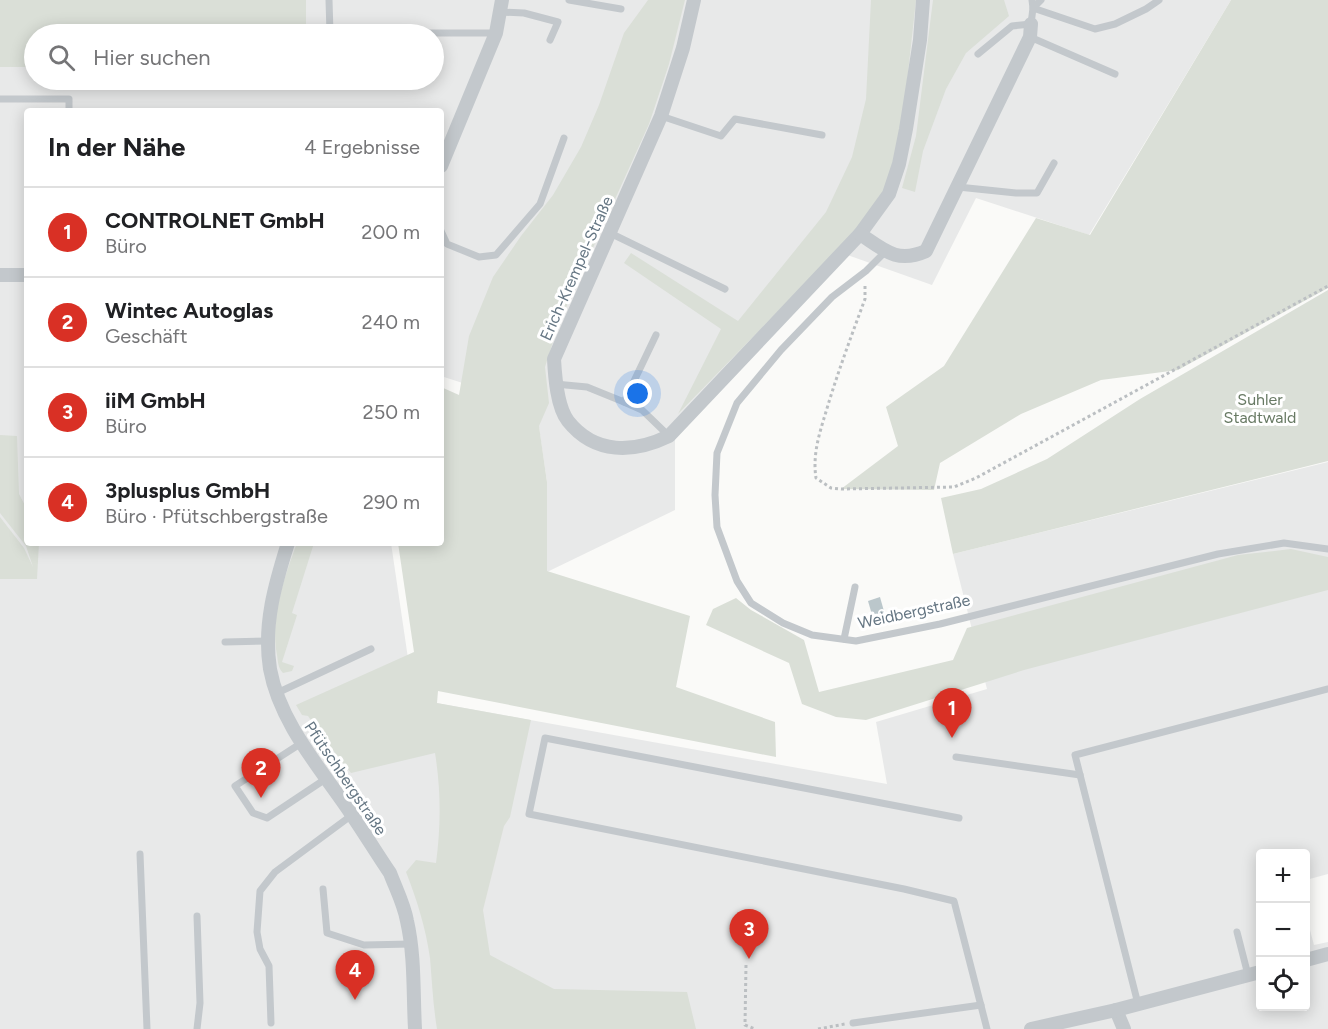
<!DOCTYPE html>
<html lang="de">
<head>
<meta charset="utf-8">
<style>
	:root { --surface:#fff; --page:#f6f6f6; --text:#202124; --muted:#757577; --line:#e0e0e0; --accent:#d93025 }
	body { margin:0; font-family:Figtree,sans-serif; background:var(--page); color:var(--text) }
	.controls { position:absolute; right:18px; bottom:18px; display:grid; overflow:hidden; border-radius:6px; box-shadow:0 3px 15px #0003 }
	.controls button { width:54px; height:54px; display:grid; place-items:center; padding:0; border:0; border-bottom:2px solid var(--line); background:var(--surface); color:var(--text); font:30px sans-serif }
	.you { position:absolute; left:638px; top:394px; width:21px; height:21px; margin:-15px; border:4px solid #fff; border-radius:50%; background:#1a73e8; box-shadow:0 0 0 9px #1a73e833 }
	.badge { display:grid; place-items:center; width:39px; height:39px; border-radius:50%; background:var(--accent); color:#fff; font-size:20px; font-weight:700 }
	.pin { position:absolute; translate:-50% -50px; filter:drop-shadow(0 2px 3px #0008) }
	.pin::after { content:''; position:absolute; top:32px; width:21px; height:18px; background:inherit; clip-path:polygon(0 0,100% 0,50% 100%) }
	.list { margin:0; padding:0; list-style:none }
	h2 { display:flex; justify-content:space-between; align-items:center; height:78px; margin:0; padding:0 24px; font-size:26px }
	h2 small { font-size:20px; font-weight:400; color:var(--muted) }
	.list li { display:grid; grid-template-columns:39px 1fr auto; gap:18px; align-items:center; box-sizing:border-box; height:90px; padding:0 24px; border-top:2px solid var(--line) }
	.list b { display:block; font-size:22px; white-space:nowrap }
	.list p { margin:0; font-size:20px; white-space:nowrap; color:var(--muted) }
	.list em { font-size:20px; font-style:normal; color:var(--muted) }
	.icon { flex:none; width:33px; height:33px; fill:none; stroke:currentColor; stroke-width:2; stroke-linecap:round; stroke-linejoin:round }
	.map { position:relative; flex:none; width:1328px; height:1029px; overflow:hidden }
	.search { position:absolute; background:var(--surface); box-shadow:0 3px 15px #0003; left:24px; top:24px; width:420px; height:66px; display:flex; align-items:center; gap:15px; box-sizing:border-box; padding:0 21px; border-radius:33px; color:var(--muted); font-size:22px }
	.panel { position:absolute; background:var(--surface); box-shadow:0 3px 15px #0003; left:24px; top:108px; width:420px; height:438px; border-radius:6px }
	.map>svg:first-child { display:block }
	.built { fill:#e8e9e9 }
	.green { fill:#dadfd7 }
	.water { fill:#bbc7cb }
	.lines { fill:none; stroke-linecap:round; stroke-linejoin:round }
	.path { stroke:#bbbfc2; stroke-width:3; stroke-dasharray:3 3; stroke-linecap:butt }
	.service { stroke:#c3c8cc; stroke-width:7 }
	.minor { stroke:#c3c8cc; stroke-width:14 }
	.labels { text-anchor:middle; stroke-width:6; stroke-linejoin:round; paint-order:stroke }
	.street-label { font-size:16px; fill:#657683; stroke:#fff }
	.park-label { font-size:16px; fill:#687a64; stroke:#fff }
</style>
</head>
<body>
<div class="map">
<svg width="1328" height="1029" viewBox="0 0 1328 1029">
	<rect width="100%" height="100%" fill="#fafaf8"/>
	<path class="built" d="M303,0h928l-142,235 -113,-37 -44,87 -93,-33 -164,170v88l-128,62v-90l-11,-75 -95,-31v-265h-414v432h364l23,156 473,85 -11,-62 111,-33 -34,-135 375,-92v412l-22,6v-26h-46v152h46v-91l8,30 14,-3v87h-1328v-963h34v14h400v-46h-131z"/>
	<g class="green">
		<path d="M0,0h306v34h-272v33h-34z"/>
		<path d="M648,0h37l-16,64 -20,60 -90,199 -14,44 4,36 -10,23 8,56v89l143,45 -14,71 99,35 1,35 -338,-66 -1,12 94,17 -21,97 -6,9 -21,84 7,45 64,34 133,3 9,37h-259c-4,-24 -5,-47 -7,-71 -4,-29 -13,-58 -24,-86l10,-12 20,3c5,-37 5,-73 -1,-110l-84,20 -30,-38 -13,-19 -6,-1 -6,-10 118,-53 -16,-109h43v-156l18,8 10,-59 24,-59 28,-41 32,-41 28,-48 18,-42 25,-72z"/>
		<path d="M871,0h45l-16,145 -17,48 -33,44 -172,177 43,-85 -97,-66 7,-10 107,68 88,-109 26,-55 14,-58z"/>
		<path d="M933,0h71l5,16 -43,37 -20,36 -23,62 -8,41 -13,-4 14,-52z"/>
		<path d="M1231,0h97v288l-150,82 -77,10 -80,34 -81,49 -6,27 -93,-1 57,-43 -12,-39 58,-41 92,-148 54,17z"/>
		<path d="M1328,290v171l-375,93 -12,-56 40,-9 66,-30 93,-60z"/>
		<path d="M0,435l17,1 2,58 8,15v34h12l-2,36h-37v-62l24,31 9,19 -7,-21 -26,-33z"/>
		<path d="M297,543h17l-22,70 5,2 -15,47 12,4 -2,5 -9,2c-5,-5 -5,-11 -6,-18 -7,-38 7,-77 20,-112z"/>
		<path d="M1291,549l37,8v33l-304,80 -158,50 -30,-3 -34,-13 -13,-41 -83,-38 7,-16 23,-11 15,12 53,30 15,52 134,-32 14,-32 271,-73z"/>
	</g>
	<path class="water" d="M880,597l7,25 -12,3 -7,-24z"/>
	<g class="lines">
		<g class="path">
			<path d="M865,286v13c-13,35 -26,70 -37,106 -7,24 -16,47 -12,73l15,10 10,1 113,-2 22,-9 352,-192"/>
			<path d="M746,965l-1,60 10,4"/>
			<path d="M818,1029l27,-5"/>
		</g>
		<g class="service">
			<path d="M329,0l1,33h166"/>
			<path d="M569,0l52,9"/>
			<path d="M1032,0l1,8 62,21 20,-5 31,-15 13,-9"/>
			<path d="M501,12l23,1 34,9 -8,18"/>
			<path d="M1030,37l85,37"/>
			<path d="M978,54l34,-28 19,-2 2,-16 8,-8"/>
			<path d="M0,99h69v12"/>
			<path d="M661,116l60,20 14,-17 87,16"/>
			<path d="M958,187l58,6h21l17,-30"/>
			<path d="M441,231l6,13 32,13 17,-2 44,-51 24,-66"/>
			<path d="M610,233l115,56"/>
			<path d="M886,251l-20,20 -34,26 -51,53 -44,53 -20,50 -2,42 2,32 20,54 14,22 32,20 29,12 44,6 84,-17 278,-70 66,-11 44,6"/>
			<path d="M555,384l32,3 37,15 32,-67"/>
			<path d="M624,402l18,8 27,26"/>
			<path d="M844,639l11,-52"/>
			<path d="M225,642l43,-1"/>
			<path d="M277,693l94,-44"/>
			<path d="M303,742l-68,44 18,27 14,5 60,-40"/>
			<path d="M956,757l124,18"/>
			<path d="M959,818l-414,-80 -16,76 375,75 50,12 33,128"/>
			<path d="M140,854l7,175"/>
			<path d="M323,889l4,44 37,12 47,-1"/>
			<path d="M1237,932l11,43"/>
			<path d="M1138,1004l-63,-249 253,-66"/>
			<path d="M271,1023l-2,-57 -9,-17 -3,-17 3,-41 15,-19 77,-57"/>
			<path d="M853,1023l128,-18"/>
			<path d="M197,1029l3,-26 -3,-87"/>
		</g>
		<g class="minor">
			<path d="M694,0l-11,48 -22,68 -107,243c1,18 3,48 14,62 27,34 66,32 101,15l191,-202 29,-40 10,-30 7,-35 14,-89 3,-40"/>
			<path d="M441,166l55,-133 6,-33"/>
			<path d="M860,234c24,16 37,30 66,17l104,-214 1,-13"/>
			<path d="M0,275h27"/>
			<path d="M288,543c-13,41 -25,82 -18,126 10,55 52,101 82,146 13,19 25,39 38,58 6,16 14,31 17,48 8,35 6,73 8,108"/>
			<path d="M1306,960l22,-6"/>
			<path d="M1116,1010l8,19"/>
			<path d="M1031,1029l85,-19 144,-38"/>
		</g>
	</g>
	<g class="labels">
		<g class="street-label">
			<text transform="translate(576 268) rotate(-66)" y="6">Erich-Krempel-Straße</text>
			<text transform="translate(914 611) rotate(-12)" y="6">Weidbergstraße</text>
			<text transform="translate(346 778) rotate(56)" y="6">Pfütschbergstraße</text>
		</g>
		<g class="park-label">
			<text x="1260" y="405">Suhler<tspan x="1260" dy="18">Stadtwald</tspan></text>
		</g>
	</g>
</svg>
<div class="controls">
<button>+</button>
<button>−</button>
<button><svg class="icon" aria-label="locate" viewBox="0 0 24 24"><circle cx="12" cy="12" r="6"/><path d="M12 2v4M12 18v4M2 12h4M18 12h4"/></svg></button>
</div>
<div class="you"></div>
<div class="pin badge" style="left:952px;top:738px">1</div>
<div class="pin badge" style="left:261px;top:798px">2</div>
<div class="pin badge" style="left:749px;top:959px">3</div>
<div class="pin badge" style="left:355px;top:1000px">4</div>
<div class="search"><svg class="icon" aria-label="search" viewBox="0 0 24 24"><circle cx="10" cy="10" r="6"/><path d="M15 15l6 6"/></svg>Hier suchen</div>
<section class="panel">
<h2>In der Nähe<small>4 Ergebnisse</small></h2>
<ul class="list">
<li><span class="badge">1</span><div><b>CONTROLNET GmbH</b><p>Büro</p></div><em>200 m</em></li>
<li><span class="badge">2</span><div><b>Wintec Autoglas</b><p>Geschäft</p></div><em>240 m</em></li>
<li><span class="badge">3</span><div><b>iiM GmbH</b><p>Büro</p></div><em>250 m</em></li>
<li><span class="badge">4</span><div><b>3plusplus GmbH</b><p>Büro · Pfütschbergstraße</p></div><em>290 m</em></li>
</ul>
</section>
</div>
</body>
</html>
